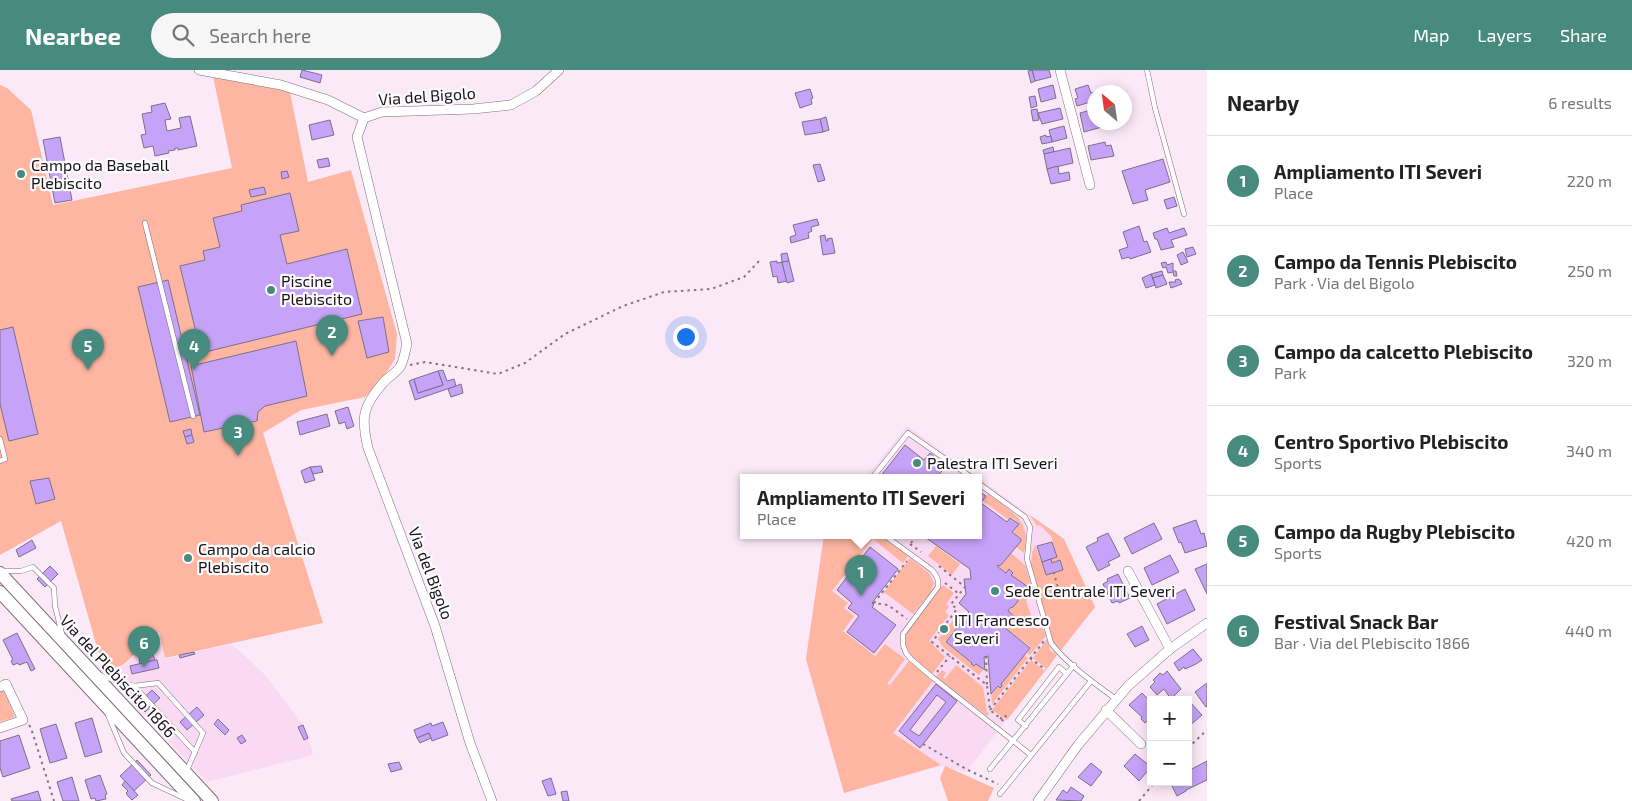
<!DOCTYPE html>
<html lang="en">
<head>
<meta charset="utf-8">
<style>
	:root { --surface:#fff; --page:#f6f6f6; --text:#222; --muted:#767676; --line:#e0e0e0; --accent:#478b7e }
	body { margin:0; font-family:"Exo 2",sans-serif; background:var(--page); color:var(--text) }
	.controls { position:absolute; right:15px; bottom:15px; display:grid; overflow:hidden; border-radius:0px; box-shadow:0 2px 12px #0003 }
	.controls button { width:45px; height:45px; display:grid; place-items:center; padding:0; border:0; border-bottom:1px solid var(--line); background:var(--surface); color:var(--text); font:25px sans-serif }
	.compass { position:absolute; left:1087px; top:15px; width:45px; height:45px; border-radius:50%; background:var(--surface); box-shadow:0 2px 12px #0003; rotate:331deg }
	.you { position:absolute; left:685px; top:266px; width:18px; height:18px; margin:-12px; border:4px solid #fff; border-radius:50%; background:#1a73e8; box-shadow:0 0 0 8px #1a73e833 }
	.badge { display:grid; place-items:center; width:32px; height:32px; border-radius:50%; background:var(--accent); color:#fff; font-size:16px; font-weight:700 }
	.pin { position:absolute; translate:-50% -41px; filter:drop-shadow(0 1px 2px #0008) }
	.pin::after { content:''; position:absolute; top:26px; width:18px; height:15px; background:inherit; clip-path:polygon(0 0,100% 0,50% 100%) }
	.popup { position:absolute; left:740px; top:404px; width:242px; height:65px; box-sizing:border-box; display:grid; place-content:center; border-radius:0px; background:var(--surface); filter:drop-shadow(0 1px 4px #0005); font-size:16px; white-space:nowrap; color:var(--muted) }
	.popup b { font-size:19px; color:var(--text) }
	.popup::after { content:''; position:absolute; left:50%; top:100%; margin-left:-10px; border:10px solid transparent; border-top-color:var(--surface) }
	.list { margin:0; padding:0; list-style:none }
	h2 { display:flex; justify-content:space-between; align-items:center; height:65px; margin:0; padding:0 20px; font-size:21px }
	h2 small { font-size:16px; font-weight:400; color:var(--muted) }
	.list li { display:grid; grid-template-columns:32px 1fr auto; gap:15px; align-items:center; box-sizing:border-box; height:90px; padding:0 20px; border-top:1px solid var(--line) }
	.list b { display:block; font-size:19px; white-space:nowrap }
	.list p { margin:0; font-size:16px; white-space:nowrap; color:var(--muted) }
	.list em { font-size:16px; font-style:normal; color:var(--muted) }
	.icon { flex:none; width:28px; height:28px; fill:none; stroke:currentColor; stroke-width:2; stroke-linecap:round; stroke-linejoin:round }
	.map { position:relative; flex:none; width:1207px; height:731px; overflow:hidden }
	header { display:flex; align-items:center; gap:30px; box-sizing:border-box; height:70px; padding:0 25px; background:var(--accent); color:#fff }
	header strong { font-size:24px }
	nav { display:flex; gap:28px; margin-inline-start:auto; font-size:18px }
	.search { width:350px; height:45px; background:var(--page); display:flex; align-items:center; gap:12px; box-sizing:border-box; padding:0 18px; border-radius:28px; color:var(--muted); font-size:19px }
	main { display:flex }
	aside { flex:1; background:var(--surface) }
	.map>svg:first-child { display:block }
	.built { fill:#f9daf2 }
	.green { fill:#feb5a2 }
	.building { fill:#c6a2f8; stroke:#7a7188; fill-rule:evenodd }
	.lines { fill:none; stroke-linecap:round; stroke-linejoin:round }
	.service-casing { stroke:#826c7d; stroke-width:5.5 }
	.minor-casing { stroke:#826c7d; stroke-width:10 }
	.secondary-casing { stroke:#826c7d; stroke-width:14 }
	.path { stroke:#847681; stroke-width:2; stroke-dasharray:2.5 4; stroke-linecap:butt }
	.service { stroke:#fff; stroke-width:4.5 }
	.minor { stroke:#fff; stroke-width:9 }
	.secondary { stroke:#fff; stroke-width:12 }
	.poi-dot { fill:#478b7e; stroke:#fdfdfd; stroke-width:2 }
	.labels { text-anchor:middle; stroke-width:4.5; stroke-linejoin:round; paint-order:stroke }
	.street-label { font-size:16px; fill:#1a1219; stroke:#fdfdfd }
	.poi-label { font-size:16px; fill:#1a1219; stroke:#fdfdfd; text-anchor:start }
</style>
</head>
<body>
<header>
<strong>Nearbee</strong>
<div class="search"><svg class="icon" aria-label="search" viewBox="0 0 24 24"><circle cx="10" cy="10" r="6"/><path d="M15 15l6 6"/></svg>Search here</div>
<nav><a>Map</a><a>Layers</a><a>Share</a></nav>
</header>
<main>
<div class="map">
<svg width="1207" height="731" viewBox="0 0 1207 731">
	<rect width="100%" height="100%" fill="#fce9f8"/>
	<g class="built">
		<path d="M907,356l71,51h-112z"/>
		<path d="M978,408l86,61 31,68 -129,165 -25,-6 -97,27 -38,-134 18,-124h154z"/>
		<path d="M159,563l6,26 67,-15 34,32 35,46 8,16 4,17 -106,27 -107,-114 24,-2z"/>
	</g>
	<g class="green">
		<path d="M213,6l77,16 18,90 43,-12 46,164 -2,25 -14,22 -16,16 -64,13 -38,23 60,190 -158,35 -6,-26 -36,33 -13,4 -10,-11 -39,-137 -61,34v-470l7,3 24,22 22,95 179,-37z"/>
		<path d="M988,424c24,18 44,26 36,59l-8,-6 6,-8 -9,-7 6,-9 -8,-6 -2,3 -26,-19z"/>
		<path d="M1030,445l34,24 31,68 -34,43 -8,-8 -22,-77 1,-12 3,-8 11,30 17,-5 -3,-10 -8,3 -1,-4 6,-2 -6,-21 -11,-11 -3,1z"/>
		<path d="M824,465h55l29,21 -5,7 -30,-24 -41,52 16,12 -4,5 10,8 -11,15 32,25 10,-12 20,15 -18,25 3,1 19,-24 21,16 -1,2 4,2 -40,52 48,32 -97,28 -38,-134z"/>
		<path d="M936,476l24,18 -8,11 -24,-19z"/>
		<path d="M1011,483l14,12 10,31 -9,4 9,28h8l3,8 -16,19 -3,-2 4,-6 -26,-19v-5h-5l4,-6 8,5 4,-5 -8,-6 10,-10 1,-4 2,2 1,-2 -1,-2 7,-8 -17,-12 2,-3 -4,-3 -3,3 -8,-6h3z"/>
		<path d="M910,488l19,15 5,10 -3,9 -18,22 -29,-22z"/>
		<path d="M943,515l11,8 -8,11 3,3 -4,5 4,3 -20,26 16,16 -13,17 -20,-16 -6,-13 -6,-7 5,1 1,-6 4,-6z"/>
		<path d="M960,542l5,4 -20,26 27,21 -1,1 2,2 3,-2 8,5 -5,6 -36,-28 -5,-8z"/>
		<path d="M1047,569l3,11 7,5 -10,14 -14,-11z"/>
		<path d="M1024,585l4,3 -36,46 -1,-9 7,-8 2,1 2,-2 -1,-2z"/>
		<path d="M1031,590l14,11 -38,49 -15,-10z"/>
		<path d="M956,595l27,22 4,25 2,2 -2,2 -51,-39 6,-7 4,3 -3,4 2,2z"/>
		<path d="M4,620l11,27 -15,5v-31z"/>
		<path d="M945,696l49,22 -6,13h-40l-8,-23z"/>
	</g>
	<g class="building">
		<path d="M302,0l20,5 -2,8 -20,-6z"/>
		<path d="M1032,0h17l2,7 -16,4z"/>
		<path d="M1032,0l3,11 -4,2 -3,-12z"/>
		<path d="M1053,15l3,13 -15,4 -3,-13z"/>
		<path d="M1088,15l3,8 10,-3 1,2h-8v9l-17,5 -2,-7 3,-1 -3,-9z"/>
		<path d="M810,19l3,9 -2,1 1,5 -12,4 -5,-15z"/>
		<path d="M1035,26l2,10 -6,2 -2,-11z"/>
		<path d="M165,33l6,16 -6,1 2,11 14,-3 -2,-10 11,-2 7,30 -19,4v-2h-3v2l-7,1 1,2 -14,3 -2,-10 -9,2 -3,-13 5,-1 -4,-20 10,-2 -1,-6z"/>
		<path d="M1060,38l3,11 -21,5 -4,-11z"/>
		<path d="M1037,39l2,11 -6,1 -2,-11z"/>
		<path d="M1094,39v13h6l2,5 -18,5 -4,-19z"/>
		<path d="M826,47l3,13 -6,2 -3,-13z"/>
		<path d="M820,49l3,13 -18,3 -3,-13z"/>
		<path d="M330,50l4,15 -22,5 -3,-15z"/>
		<path d="M1064,56l3,12 -15,4 -3,-12z"/>
		<path d="M1046,65v2l5,-1 1,6 -10,2 -2,-7z"/>
		<path d="M60,67l12,63 -17,3 -12,-63z"/>
		<path d="M1105,72l1,4 5,-1 3,11 -23,4 -3,-14z"/>
		<path d="M1053,77l1,5 -10,2 -1,-4z"/>
		<path d="M1070,78l3,15 -26,6 -3,-15z"/>
		<path d="M328,88l2,8 -11,2 -2,-8z"/>
		<path d="M1163,89l7,23 -25,8 3,10 -15,4 -11,-33z"/>
		<path d="M820,94l5,16 -7,2 -5,-17z"/>
		<path d="M1058,96l1,8 10,-2 1,8 -19,4 -4,-15z"/>
		<path d="M287,101l2,6 -7,2 -1,-7z"/>
		<path d="M264,117l2,7 -15,3 -2,-7z"/>
		<path d="M290,123l9,38 -19,4 7,29 60,-15 15,65 -161,39 -21,-87 25,-6 -2,-9 17,-4 -7,-29 29,-7 -1,-6z"/>
		<path d="M1174,127l3,9 -10,3 -3,-9z"/>
		<path d="M817,149l2,6 -8,2 1,4 -4,2 1,5 -18,5 -1,-6 6,-2 -3,-10z"/>
		<path d="M1139,156l5,16 3,-1 4,11 -21,7 -1,-2 -7,2 -3,-9 9,-3 -5,-15z"/>
		<path d="M1167,158l2,5 15,-5 3,7 -16,5 3,7 -13,3 -4,-11h-2l-2,-6z"/>
		<path d="M825,165l1,6h2l-1,-2 5,-1 3,15 -12,2 -3,-19z"/>
		<path d="M1193,177l3,7 -9,3 -2,-8z"/>
		<path d="M1183,182l5,10 -7,3 -4,-10z"/>
		<path d="M787,183l2,8 -7,1 -1,-8z"/>
		<path d="M777,191v2l5,-1 5,19 -9,2 -1,-7 -4,1 -3,-15z"/>
		<path d="M789,191l5,20 -7,2 -5,-21z"/>
		<path d="M1166,192l1,3 6,-2v8h3l1,5h-3l-1,-4 -5,1 -2,-6 -3,1 -2,-5z"/>
		<path d="M1162,201l1,4 -10,3 -2,-4z"/>
		<path d="M1151,204l4,11 -9,3 -4,-10z"/>
		<path d="M1163,205l4,9 -11,4 -3,-10z"/>
		<path d="M1178,209l2,1 2,4 -11,4 -2,-6h7l-1,-2z"/>
		<path d="M168,210l32,135 -30,7 -32,-135z"/>
		<path d="M383,247l6,35 -22,6 -9,-37z"/>
		<path d="M13,257l25,107 -29,7 -9,-37v-74z"/>
		<path d="M296,271l11,55 -42,10 -7,6 -1,9 -53,11 -13,-66z"/>
		<path d="M443,300l4,11 7,-2 2,7 -41,14 -6,-19 5,-2 4,14 25,-8 -5,-14z"/>
		<path d="M438,301l5,14 -25,8 -4,-14z"/>
		<path d="M461,314l2,9 -12,4 -3,-8z"/>
		<path d="M348,337l6,19 -7,3 -2,-7 -6,2 -4,-13z"/>
		<path d="M327,344l3,12 -30,9 -3,-13z"/>
		<path d="M191,359l1,6 -7,2 -2,-6z"/>
		<path d="M192,365l2,7 -7,2 -2,-7z"/>
		<path d="M905,375l19,15 6,-7 16,13 -9,11h-57z"/>
		<path d="M321,396l2,6 -10,2 -3,-7z"/>
		<path d="M310,397l5,13 -10,3 -4,-12z"/>
		<path d="M49,408l6,21 -19,5 -6,-23z"/>
		<path d="M978,421l8,5 -5,7 26,19 3,-4 9,6 -7,8 9,7v2l-20,24 -4,1 9,7 3,-4 4,4 -2,2 17,12 -10,10v4l-5,6 -3,1 -2,3 7,6 -3,5 -8,-5 -5,6h6v5l25,20 -29,36 1,2 -2,2 -2,-2 -7,8 -3,-38 -4,1 1,13 -9,-6 -2,2 -3,-2 1,-1 -26,-21 23,-30 -10,-9 7,-9 -2,-15h7l-1,-10 -48,-34h56z"/>
		<path d="M1196,450l5,14 3,-1 3,13 -22,7 -4,-11 -2,1 -6,-15z"/>
		<path d="M1154,453l8,16 -30,15 -8,-16z"/>
		<path d="M1108,463l12,23 -12,6 2,3 -12,6 -12,-24 12,-6 -1,-3z"/>
		<path d="M32,470l4,8 -17,9 -3,-7z"/>
		<path d="M1052,472l5,15 -15,5 -5,-16z"/>
		<path d="M870,477l28,22 -26,34 2,2 -2,2 24,18 -22,28 -27,-21 12,-16 -11,-8 4,-5 -15,-13z"/>
		<path d="M1170,485l9,17 -27,13 -8,-17z"/>
		<path d="M1051,489l1,4 8,-3 3,10 -17,5 -4,-13z"/>
		<path d="M1207,494v30l-12,-25z"/>
		<path d="M50,496l8,8 -13,13 -8,-8z"/>
		<path d="M1118,504l12,24 -11,5 -1,-2 -6,2 -9,-19 5,-3 -1,-2z"/>
		<path d="M1185,519l10,21 -28,14 -10,-20z"/>
		<path d="M1142,556l7,14 -14,7 -8,-13z"/>
		<path d="M17,563l18,36 -4,2 -4,-9 -8,3 -1,-2 -5,2 -2,-4 2,-1 -10,-20z"/>
		<path d="M1193,579l9,11 -6,4 -11,5 -1,-2 -5,4 -5,-8z"/>
		<path d="M194,582l1,2 -15,4 -1,-3z"/>
		<path d="M153,585l2,5 -15,4 -1,-6z"/>
		<path d="M155,590h2l2,8 -27,6 -2,-8z"/>
		<path d="M1167,601l14,18 -10,10 -7,-10 -7,6 -7,-8 5,-5 -2,-2 7,-7 3,2z"/>
		<path d="M1207,613v23l-1,1 -11,-15z"/>
		<path d="M936,614l21,17 -37,47 -21,-17zM937,625l9,7 -27,34 -9,-6z"/>
		<path d="M152,620l8,8 -15,14 -8,-8z"/>
		<path d="M1142,623l9,9v15l-6,6 -4,-4 1,-2 -13,-12z"/>
		<path d="M1188,630l14,15 -14,12z"/>
		<path d="M197,637l7,8 -17,15 -7,-8z"/>
		<path d="M92,648l10,34 -17,5 -10,-34z"/>
		<path d="M218,649l11,11 -4,5 -11,-11z"/>
		<path d="M443,652l5,13 -16,6 -3,-8 -12,5 -3,-8 17,-7 1,3z"/>
		<path d="M56,654l11,34 -17,5 -10,-34z"/>
		<path d="M303,655l5,13 -4,2 -6,-13z"/>
		<path d="M429,663l2,5 -11,5 -3,-5z"/>
		<path d="M19,665l11,33 -27,9 -3,-9v-27z"/>
		<path d="M242,665l4,6 -5,3 -4,-6z"/>
		<path d="M1135,684l16,13 -12,14 -15,-15z"/>
		<path d="M137,690l14,15 -17,16 -14,-15z"/>
		<path d="M1207,691v19l-21,10v1l-9,5 -7,-14h18v-11z"/>
		<path d="M399,692l3,7 -11,3 -3,-8z"/>
		<path d="M1091,693l11,9 -11,14 -13,-9z"/>
		<path d="M100,705l7,19 -2,1 1,4 -10,2 -1,-3 -4,1 -6,-19z"/>
		<path d="M72,707l7,24h-16l-6,-19z"/>
		<path d="M551,708l5,16 -8,2 -6,-15z"/>
		<path d="M125,711l13,14 -6,5 -4,-4 -2,-3 2,-2 -6,-6z"/>
		<path d="M1071,717l13,9 -3,5 -25,-1 7,-10 4,3z"/>
		<path d="M38,721l3,10h-29l-1,-2z"/>
		<path d="M567,721l2,10h-6l-2,-9z"/>
	</g>
	<g class="lines">
		<g class="service-casing">
			<g id="service">
				<path d="M1147,0l8,38 29,106"/>
				<path d="M145,153l48,193"/>
				<path d="M0,369l5,20 -5,2"/>
				<path d="M873,407l35,-44 63,44"/>
				<path d="M978,413l47,34 5,10 -3,32 24,84c15,20 44,41 65,56"/>
				<path d="M884,465l48,35c5,6 7,10 6,17l-35,47v11l3,8 5,6 21,18 99,78"/>
				<path d="M3,501h18l12,-4 21,21 1,18 7,28"/>
				<path d="M99,605l35,11 24,-3 45,50 -16,37"/>
				<path d="M134,616l61,66"/>
				<path d="M108,645l16,38 28,30 34,16"/>
				<path d="M1026,656l-8,-6 41,-53 8,7"/>
				<path d="M990,699l84,-104"/>
				<path d="M1000,724l91,-113"/>
			</g>
		</g>
		<g class="minor-casing">
			<g id="minor">
				<path d="M199,0l82,15 47,15 36,18"/>
				<path d="M1060,0l30,115"/>
				<path d="M1128,501l42,78"/>
				<path d="M0,617l6,-3 17,36 -23,8"/>
				<path d="M1106,640l35,34"/>
				<path d="M492,731l-22,-58 -35,-117 -67,-178c-7,-30 -6,-41 15,-65 5,-6 13,-10 17,-16 4,-6 5,-16 7,-23l-50,-207 7,-19 18,-6 91,-3 38,-4 25,-14 23,-21"/>
				<path d="M1038,731l40,-56 50,-59 42,-37 37,-26"/>
			</g>
		</g>
		<g class="secondary-casing">
			<g id="secondary">
				<path d="M0,503l212,228"/>
				<path d="M0,522l194,209"/>
			</g>
		</g>
		<g class="path">
			<path d="M410,295l15,-3 73,12 27,-11 40,-29 58,-28 41,-14 47,-3 33,-12 16,-17"/>
			<path d="M911,473l6,-8"/>
			<path d="M910,474l11,8"/>
			<path d="M939,496l26,21 -14,17 6,5 -25,33 55,43 3,25 16,13"/>
			<path d="M945,513l14,11"/>
			<path d="M1046,527l13,-5 -5,-19"/>
			<path d="M872,533l16,2 19,14"/>
			<path d="M874,533l33,-42"/>
			<path d="M986,586l1,29"/>
			<path d="M1030,588l16,12"/>
			<path d="M937,602l13,-16"/>
			<path d="M990,640l54,-69"/>
			<path d="M1000,649l4,-4 5,4"/>
			<path d="M29,655l2,3 23,73"/>
			<path d="M923,674l45,26 30,14"/>
			<path d="M1188,678l19,-18"/>
			<path d="M1139,731l16,-19"/>
		</g>
		<use href="#service" class="service"/>
		<use href="#minor" class="minor"/>
		<use href="#secondary" class="secondary"/>
	</g>
	<g class="poi-dot">
		<circle cx="21" cy="104" r="5"/>
		<circle cx="271" cy="220" r="5"/>
		<circle cx="917" cy="393" r="5"/>
		<circle cx="188" cy="488" r="5"/>
		<circle cx="995" cy="521" r="5"/>
		<circle cx="944" cy="559" r="5"/>
	</g>
	<g class="labels">
		<g class="street-label">
			<text transform="translate(427 26) rotate(-4)" y="6">Via del Bigolo</text>
			<text transform="translate(431 503) rotate(69)" y="6">Via del Bigolo</text>
			<text transform="translate(118 606) rotate(47)" y="6">Via del Plebiscito 1866</text>
		</g>
		<g class="poi-label">
			<text x="31" y="101">Campo da Baseball<tspan x="31" dy="18">Plebiscito</tspan></text>
			<text x="281" y="217">Piscine<tspan x="281" dy="18">Plebiscito</tspan></text>
			<text x="927" y="399">Palestra ITI Severi</text>
			<text x="198" y="485">Campo da calcio<tspan x="198" dy="18">Plebiscito</tspan></text>
			<text x="1005" y="527">Sede Centrale ITI Severi</text>
			<text x="954" y="556">ITI Francesco<tspan x="954" dy="18">Severi</tspan></text>
		</g>
	</g>
</svg>
<div class="controls">
<button>+</button>
<button>−</button>
</div>
<svg class="compass" viewBox="-18 -18 36 36"><path d="M0-13l5 13h-10z" fill="#e53935"/><path d="M0 13l5-13h-10z" fill="#767676"/></svg>
<div class="you"></div>
<div class="pin badge" style="left:861px;top:526px">1</div>
<div class="popup"><b>Ampliamento ITI Severi</b>Place</div>
<div class="pin badge" style="left:332px;top:286px">2</div>
<div class="pin badge" style="left:238px;top:386px">3</div>
<div class="pin badge" style="left:194px;top:300px">4</div>
<div class="pin badge" style="left:88px;top:300px">5</div>
<div class="pin badge" style="left:144px;top:597px">6</div>
</div>
<aside>
<h2>Nearby<small>6 results</small></h2>
<ul class="list">
<li><span class="badge">1</span><div><b>Ampliamento ITI Severi</b><p>Place</p></div><em>220 m</em></li>
<li><span class="badge">2</span><div><b>Campo da Tennis Plebiscito</b><p>Park · Via del Bigolo</p></div><em>250 m</em></li>
<li><span class="badge">3</span><div><b>Campo da calcetto Plebiscito</b><p>Park</p></div><em>320 m</em></li>
<li><span class="badge">4</span><div><b>Centro Sportivo Plebiscito</b><p>Sports</p></div><em>340 m</em></li>
<li><span class="badge">5</span><div><b>Campo da Rugby Plebiscito</b><p>Sports</p></div><em>420 m</em></li>
<li><span class="badge">6</span><div><b>Festival Snack Bar</b><p>Bar · Via del Plebiscito 1866</p></div><em>440 m</em></li>
</ul>
</aside>
</main>
</body>
</html>
